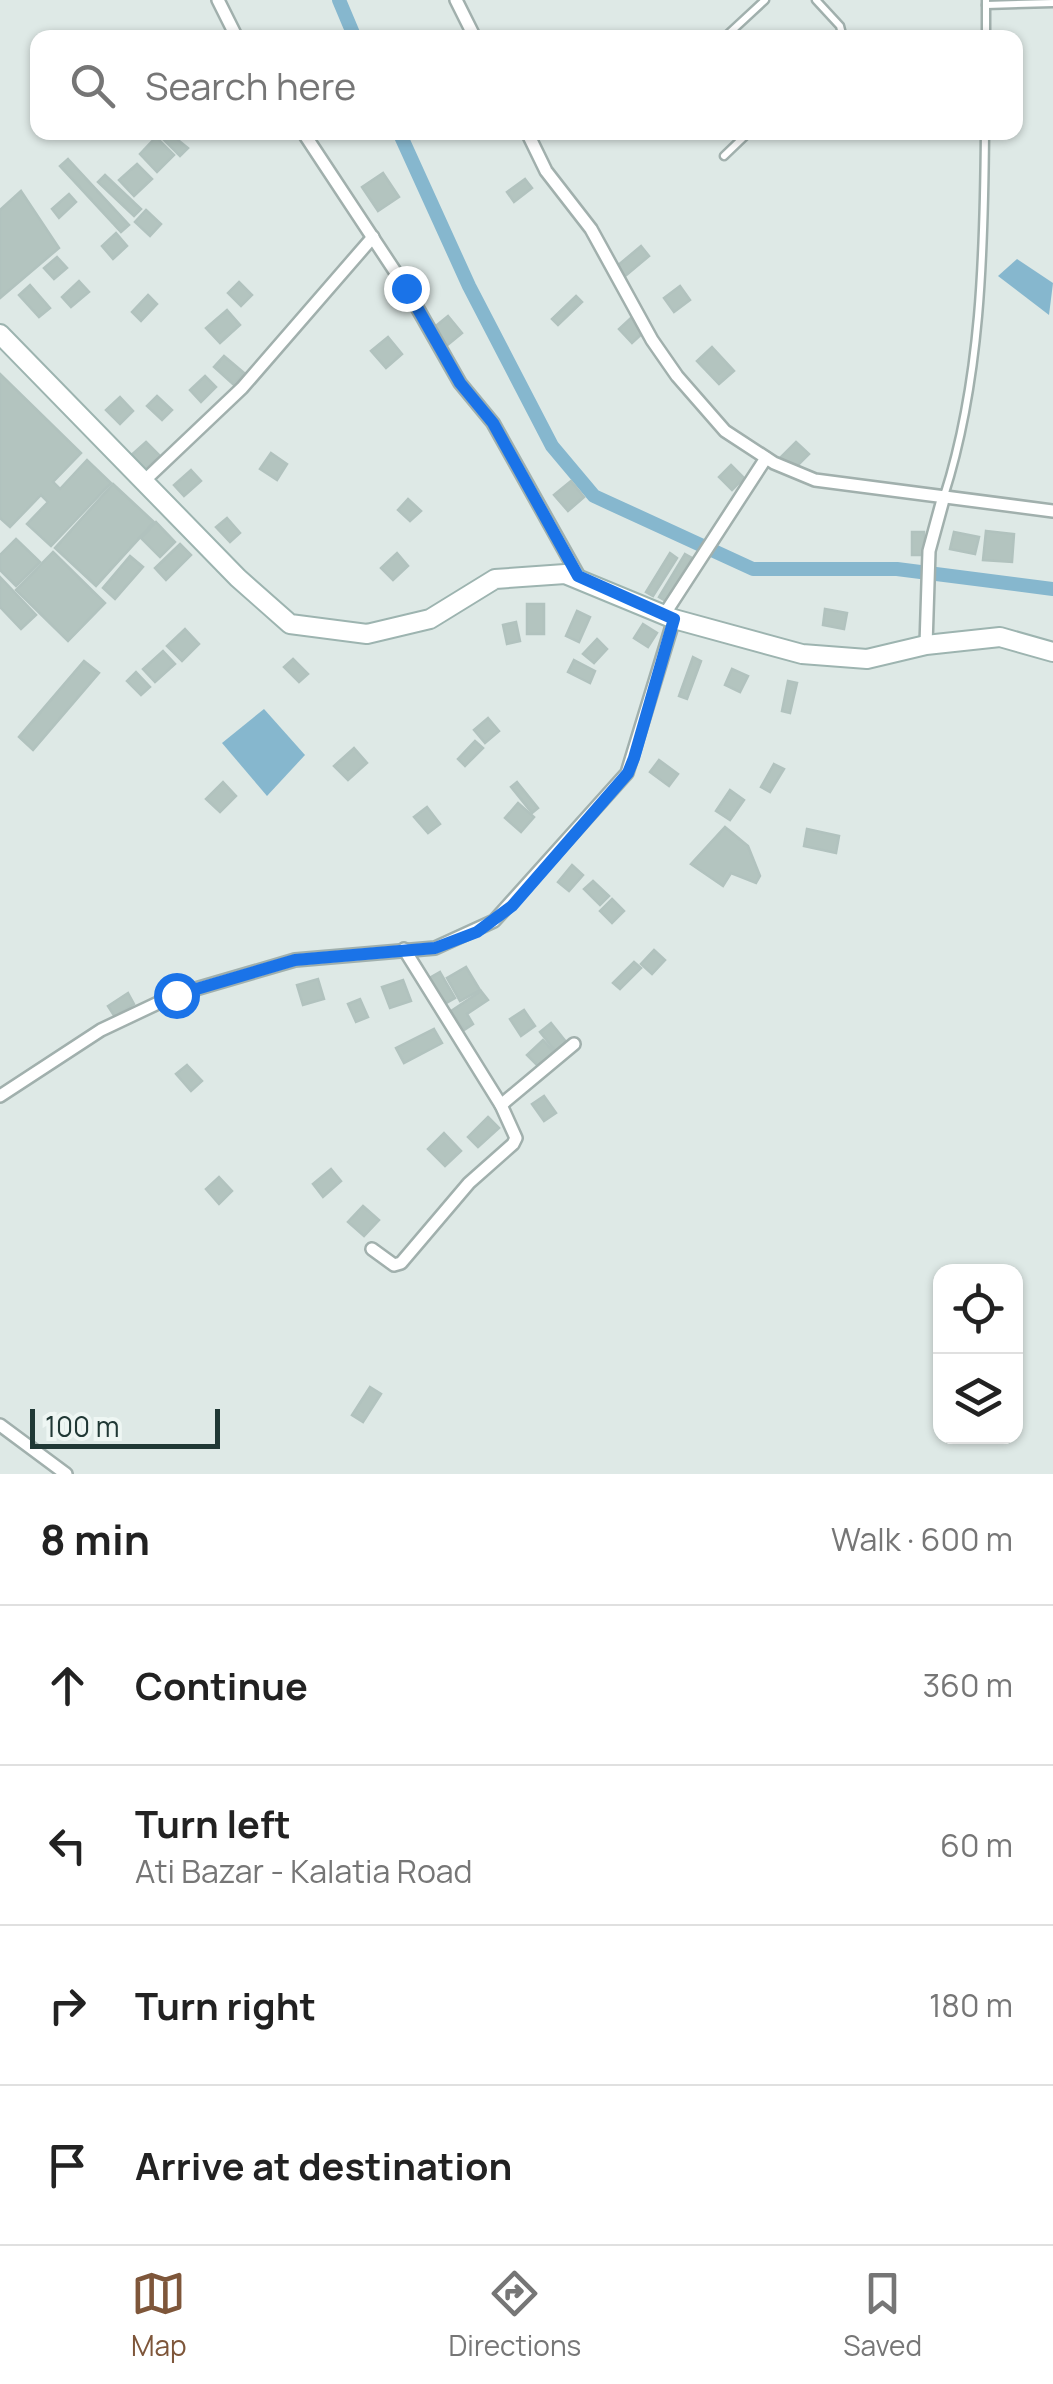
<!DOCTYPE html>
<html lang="en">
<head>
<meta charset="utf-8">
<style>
	:root { --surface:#fff; --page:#f6f6f6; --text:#222; --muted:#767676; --line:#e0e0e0; --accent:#7e563a }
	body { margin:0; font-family:Manrope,sans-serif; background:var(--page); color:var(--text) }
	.controls { position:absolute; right:30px; bottom:30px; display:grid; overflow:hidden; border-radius:20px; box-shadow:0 2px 8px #0004 }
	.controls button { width:90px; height:90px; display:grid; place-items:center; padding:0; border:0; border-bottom:2px solid var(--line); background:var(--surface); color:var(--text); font:50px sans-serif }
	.scale { position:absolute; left:30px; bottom:25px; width:190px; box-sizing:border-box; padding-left:10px; border:5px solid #203835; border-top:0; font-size:28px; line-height:35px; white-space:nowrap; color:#203835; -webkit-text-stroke:8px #eef6f3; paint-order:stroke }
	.stop { position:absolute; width:30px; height:30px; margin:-22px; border:8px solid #1a73e8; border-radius:50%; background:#fff }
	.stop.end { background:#1a73e8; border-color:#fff; box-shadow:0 2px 10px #0008 }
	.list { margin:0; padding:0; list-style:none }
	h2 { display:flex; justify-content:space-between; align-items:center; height:130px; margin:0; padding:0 40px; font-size:42px }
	h2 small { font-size:32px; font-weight:400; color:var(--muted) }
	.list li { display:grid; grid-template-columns:65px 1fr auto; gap:30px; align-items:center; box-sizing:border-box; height:160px; padding:0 40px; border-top:2px solid var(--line) }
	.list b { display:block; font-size:38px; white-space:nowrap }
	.list p { margin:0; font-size:32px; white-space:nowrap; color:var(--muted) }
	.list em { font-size:32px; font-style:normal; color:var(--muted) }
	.icon { flex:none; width:55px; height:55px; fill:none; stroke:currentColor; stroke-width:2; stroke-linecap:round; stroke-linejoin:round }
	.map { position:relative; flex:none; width:1053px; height:1474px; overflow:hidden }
	.search { position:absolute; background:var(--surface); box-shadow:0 2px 8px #0004; left:30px; right:30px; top:30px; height:110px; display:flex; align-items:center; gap:25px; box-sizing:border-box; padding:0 35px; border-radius:20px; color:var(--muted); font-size:38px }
	.sheet { height:770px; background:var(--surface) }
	nav { display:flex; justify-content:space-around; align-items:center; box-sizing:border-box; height:140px; border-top:2px solid var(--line); background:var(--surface); font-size:28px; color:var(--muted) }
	nav a { display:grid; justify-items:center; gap:5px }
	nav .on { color:var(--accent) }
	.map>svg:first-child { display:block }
	.water { fill:#86b7ce }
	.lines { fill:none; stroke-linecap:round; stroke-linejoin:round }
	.canal { stroke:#86b7ce; stroke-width:14 }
	.building { fill:#b3c4bf; stroke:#b1c2be; stroke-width:2.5 }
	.lane-casing { stroke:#a1b0ad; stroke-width:11 }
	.street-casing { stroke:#a1b0ad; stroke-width:16 }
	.secondary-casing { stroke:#9db4b0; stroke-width:22 }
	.lane { stroke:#fff; stroke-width:6 }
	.street { stroke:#fff; stroke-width:11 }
	.secondary { stroke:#fff; stroke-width:18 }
	.route { stroke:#1a73e8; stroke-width:12 }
</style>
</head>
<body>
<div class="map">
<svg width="1053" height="1474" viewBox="0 0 1053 1474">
	<rect width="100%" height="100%" fill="#dee9e6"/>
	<g class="water">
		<path d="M1017,259l36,24 -4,32 -51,-39z"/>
		<path d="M264,709l41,46 -38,41 -45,-53z"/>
	</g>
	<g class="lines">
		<g class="canal">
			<path d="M339,0l16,38"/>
			<path d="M399,132l70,154 83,160 42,50 159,73h144l156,20"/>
		</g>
	</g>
	<g class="building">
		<path d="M168,132l20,16 -8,8 -18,-18z"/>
		<path d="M156,137l18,18 -17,17 -17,-18z"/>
		<path d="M68,159l61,66 -8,7 -61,-66z"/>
		<path d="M137,164l15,15 -18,17 -15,-16z"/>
		<path d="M383,173l16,24 -21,14 -16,-24z"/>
		<path d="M105,175l36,34 -7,7 -36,-34z"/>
		<path d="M525,179l7,9 -18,14 -7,-10z"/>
		<path d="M21,191l38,57 -59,50v-88z"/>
		<path d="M69,194l7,8 -17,16 -7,-9z"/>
		<path d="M146,210l15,14 -11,12 -15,-14z"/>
		<path d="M116,233l11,13 -14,13 -11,-13z"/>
		<path d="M641,246l8,10 -25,21 -8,-10z"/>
		<path d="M57,257l10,11 -13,11 -10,-11z"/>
		<path d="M79,281l10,11 -18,15 -9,-10z"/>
		<path d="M239,282l13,13 -11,11 -13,-13z"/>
		<path d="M30,285l20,23 -11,9 -20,-22z"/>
		<path d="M680,286l10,14 -16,12 -10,-14z"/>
		<path d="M148,295l9,9 -16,17 -9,-9z"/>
		<path d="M576,296l6,6 -24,23 -6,-6z"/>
		<path d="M227,310l13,15 -20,18 -14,-15z"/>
		<path d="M448,316l14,17 -17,14 -14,-17z"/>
		<path d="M632,317l13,14 -13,12 -13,-14z"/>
		<path d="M388,337l14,17 -16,14 -15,-17z"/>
		<path d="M712,347l22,24 -15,13 -22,-23z"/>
		<path d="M224,356l20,17 -10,12 -20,-18z"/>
		<path d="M0,374l81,79 -28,29 7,7 27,-29 24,23 -60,63 -24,-22 21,-22 -7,-7 -31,32 -10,-9z"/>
		<path d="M205,376l11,11 -15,15 -11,-12z"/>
		<path d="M157,396l15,14 -10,10 -15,-14z"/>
		<path d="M120,397l13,14 -13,13 -14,-14z"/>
		<path d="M146,442l14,14 -19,17 -13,-15z"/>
		<path d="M796,442l13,12 -15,15 -13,-12z"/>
		<path d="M271,453l16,11 -10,16 -17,-11z"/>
		<path d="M731,465l13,13 -12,12 -13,-13z"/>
		<path d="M191,470l10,11 -17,15 -10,-11z"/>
		<path d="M571,481l13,16 -16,14 -14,-16z"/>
		<path d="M113,484l41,38 -58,64 -41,-38z"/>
		<path d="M408,499l13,12 -11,10 -12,-11z"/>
		<path d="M227,518l13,15 -10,9 -14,-15z"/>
		<path d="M156,522l19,20 -15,15 -19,-19z"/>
		<path d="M986,531l28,3 -2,28 -29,-2z"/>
		<path d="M912,532h12l1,23h-13z"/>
		<path d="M954,532l25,5 -4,17 -25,-5z"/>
		<path d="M16,539l24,23 -24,24 -16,-16v-15z"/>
		<path d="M180,544l11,11 -25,25 -11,-12z"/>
		<path d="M53,552l52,51 -37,38 -52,-51z"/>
		<path d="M397,553l11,13 -15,14 -12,-12z"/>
		<path d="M670,553l7,5 -24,38 -7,-4z"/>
		<path d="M685,554l7,4 -26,43 -7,-4z"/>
		<path d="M130,556l13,11 -28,32 -12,-11z"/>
		<path d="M0,577l36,38 -15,14 -21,-22z"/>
		<rect x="527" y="604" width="17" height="30"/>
		<path d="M825,609l22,4 -3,16 -21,-4z"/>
		<path d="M577,611l13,6 -11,25 -13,-6z"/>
		<path d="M516,622l4,19 -13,3 -4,-19z"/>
		<path d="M643,624l14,9 -9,14 -14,-9z"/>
		<path d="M185,629l14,15 -17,17 -15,-15z"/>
		<path d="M597,639l10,10 -13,14 -11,-9z"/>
		<path d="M163,651l12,13 -20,18 -12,-13z"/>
		<path d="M693,657l8,4 -14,38 -8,-3z"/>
		<path d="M293,659l15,15 -9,8 -15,-15z"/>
		<path d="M574,660l21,11 -5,12 -22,-11z"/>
		<path d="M84,661l15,12 -66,77 -14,-13z"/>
		<path d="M732,669l16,7 -8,16 -15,-7z"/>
		<path d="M136,672l14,15 -9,8 -14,-14z"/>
		<path d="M788,681l9,2 -7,30 -8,-2z"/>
		<path d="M488,718l11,13 -14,12 -11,-13z"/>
		<path d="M475,741l8,7 -18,18 -7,-7z"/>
		<path d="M354,748l13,15 -19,17 -14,-14z"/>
		<path d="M659,760l19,14 -9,12 -19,-14z"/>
		<path d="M774,764l10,5 -14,23 -9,-5z"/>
		<path d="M223,782l13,14 -16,16 -14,-13z"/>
		<path d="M517,782l21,26 -6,5 -21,-26z"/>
		<path d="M730,790l14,10 -14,20 -14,-9z"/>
		<path d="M518,803l16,14 -13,15 -16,-14z"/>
		<path d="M427,807l13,17 -12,9 -14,-16z"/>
		<path d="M725,827l23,19 12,30 -4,7 -25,-10 -8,13 -32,-22z"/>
		<path d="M807,829l32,7 -3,17 -32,-7z"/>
		<path d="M572,865l11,10 -14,16 -11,-9z"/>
		<path d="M593,881l16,15 -9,9 -16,-16z"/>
		<path d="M612,899l12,12 -12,12 -12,-12z"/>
		<path d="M654,950l11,10 -13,14 -11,-10z"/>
		<path d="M634,962l7,6 -21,21 -7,-6z"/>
		<path d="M466,967l14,23 -20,11 -13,-23z"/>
		<path d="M440,972l15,26 -14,8 -15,-26z"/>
		<path d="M318,979l6,20 -21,6 -6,-20z"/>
		<path d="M403,980l8,21 -21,7 -8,-21z"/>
		<path d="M481,991l7,9 -21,14 6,10 -9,6 -13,-19z"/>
		<path d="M128,993l6,11 -19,13 -7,-11z"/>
		<path d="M360,999l8,18 -12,5 -8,-18z"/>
		<path d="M524,1010l11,16 -14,10 -11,-17z"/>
		<path d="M551,1023l16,20 -11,9 -16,-20z"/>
		<path d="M434,1029l8,14 -38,20 -8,-15z"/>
		<path d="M543,1040l13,14 -16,14 -13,-13z"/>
		<path d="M187,1065l15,16 -11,10 -15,-17z"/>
		<path d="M544,1096l12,17 -12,8 -12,-17z"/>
		<path d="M488,1117l11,11 -21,19 -10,-10z"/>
		<path d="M444,1133l17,18 -16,15 -17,-17z"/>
		<path d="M331,1169l10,12 -18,16 -10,-13z"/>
		<path d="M219,1177l13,14 -13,13 -13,-15z"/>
		<path d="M363,1206l16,14 -15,16 -16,-14z"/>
		<path d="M370,1387l11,7 -18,28 -11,-7z"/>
	</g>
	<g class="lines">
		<g class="lane-casing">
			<g id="lane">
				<path d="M816,0l24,26 3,12"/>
				<path d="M986,0v38"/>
				<path d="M986,5l67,-2"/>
				<path d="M724,38l41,-38"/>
				<path d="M724,156l25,-24"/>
				<path d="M944,496c37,-115 40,-243 41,-364"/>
			</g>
		</g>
		<g class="street-casing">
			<g id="street">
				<path d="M218,0l19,38"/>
				<path d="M456,0l19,38"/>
				<path d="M303,132l103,156 54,95 33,40 85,152"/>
				<path d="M527,132l19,39 45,58 61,111 25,36 48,55 49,32 41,17 238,31"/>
				<path d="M144,481l98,-93 131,-151"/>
				<path d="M664,615l102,-157"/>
				<path d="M926,645l3,-94 15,-55"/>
				<path d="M404,949l97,156 73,-61"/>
				<path d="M0,1096l101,-66 74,-35 120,-35 140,-12 59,-27 133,-148 47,-154"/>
				<path d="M372,1249l22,16 7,-2 68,-80 44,-39 3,-6 -15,-33"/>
				<path d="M0,1425l66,49"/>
			</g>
		</g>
		<g class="secondary-casing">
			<path id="secondary" d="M0,334l238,244 52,46 77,10 63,-15 65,-40 70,-5 109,45 128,35 65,5 59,-14 74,-8 53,15"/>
		</g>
		<use href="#lane" class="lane"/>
		<use href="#street" class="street"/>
		<use href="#secondary" class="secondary"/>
	</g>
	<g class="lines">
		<path class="route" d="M176,995l119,-35 140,-12 42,-16 35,-26 116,-133 6,-15 40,-139 -96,-43 -85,-153 -33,-40 -54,-95"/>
	</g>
</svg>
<div class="controls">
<button><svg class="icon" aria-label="locate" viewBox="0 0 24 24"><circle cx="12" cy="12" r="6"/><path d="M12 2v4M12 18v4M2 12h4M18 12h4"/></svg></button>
<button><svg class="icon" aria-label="layers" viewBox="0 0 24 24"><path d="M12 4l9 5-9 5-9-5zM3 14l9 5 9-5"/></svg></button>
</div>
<div class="scale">100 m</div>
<div class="stop" style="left:176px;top:995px"></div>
<div class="stop end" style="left:406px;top:288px"></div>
<div class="search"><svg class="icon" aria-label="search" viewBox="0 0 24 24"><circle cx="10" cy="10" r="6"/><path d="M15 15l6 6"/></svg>Search here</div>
</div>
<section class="sheet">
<h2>8 min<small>Walk · 600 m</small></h2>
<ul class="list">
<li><svg class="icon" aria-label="ahead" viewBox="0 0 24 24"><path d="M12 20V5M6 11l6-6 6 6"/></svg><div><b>Continue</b></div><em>360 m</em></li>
<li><svg class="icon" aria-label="left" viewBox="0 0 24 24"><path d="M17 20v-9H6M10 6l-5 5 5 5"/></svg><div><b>Turn left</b><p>Ati Bazar - Kalatia Road</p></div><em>60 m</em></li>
<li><svg class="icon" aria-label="right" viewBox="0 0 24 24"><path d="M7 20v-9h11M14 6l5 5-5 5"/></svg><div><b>Turn right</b></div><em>180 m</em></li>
<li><svg class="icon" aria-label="arrive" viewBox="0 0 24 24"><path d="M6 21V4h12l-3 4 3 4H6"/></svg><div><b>Arrive at destination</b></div></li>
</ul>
</section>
<nav>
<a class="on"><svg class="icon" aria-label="map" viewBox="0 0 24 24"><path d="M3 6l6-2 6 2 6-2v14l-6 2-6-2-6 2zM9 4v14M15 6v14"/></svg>Map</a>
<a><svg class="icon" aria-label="directions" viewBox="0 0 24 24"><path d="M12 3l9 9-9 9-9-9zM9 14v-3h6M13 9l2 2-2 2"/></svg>Directions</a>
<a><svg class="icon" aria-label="saved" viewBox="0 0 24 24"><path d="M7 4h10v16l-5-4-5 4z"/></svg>Saved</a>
</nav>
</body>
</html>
